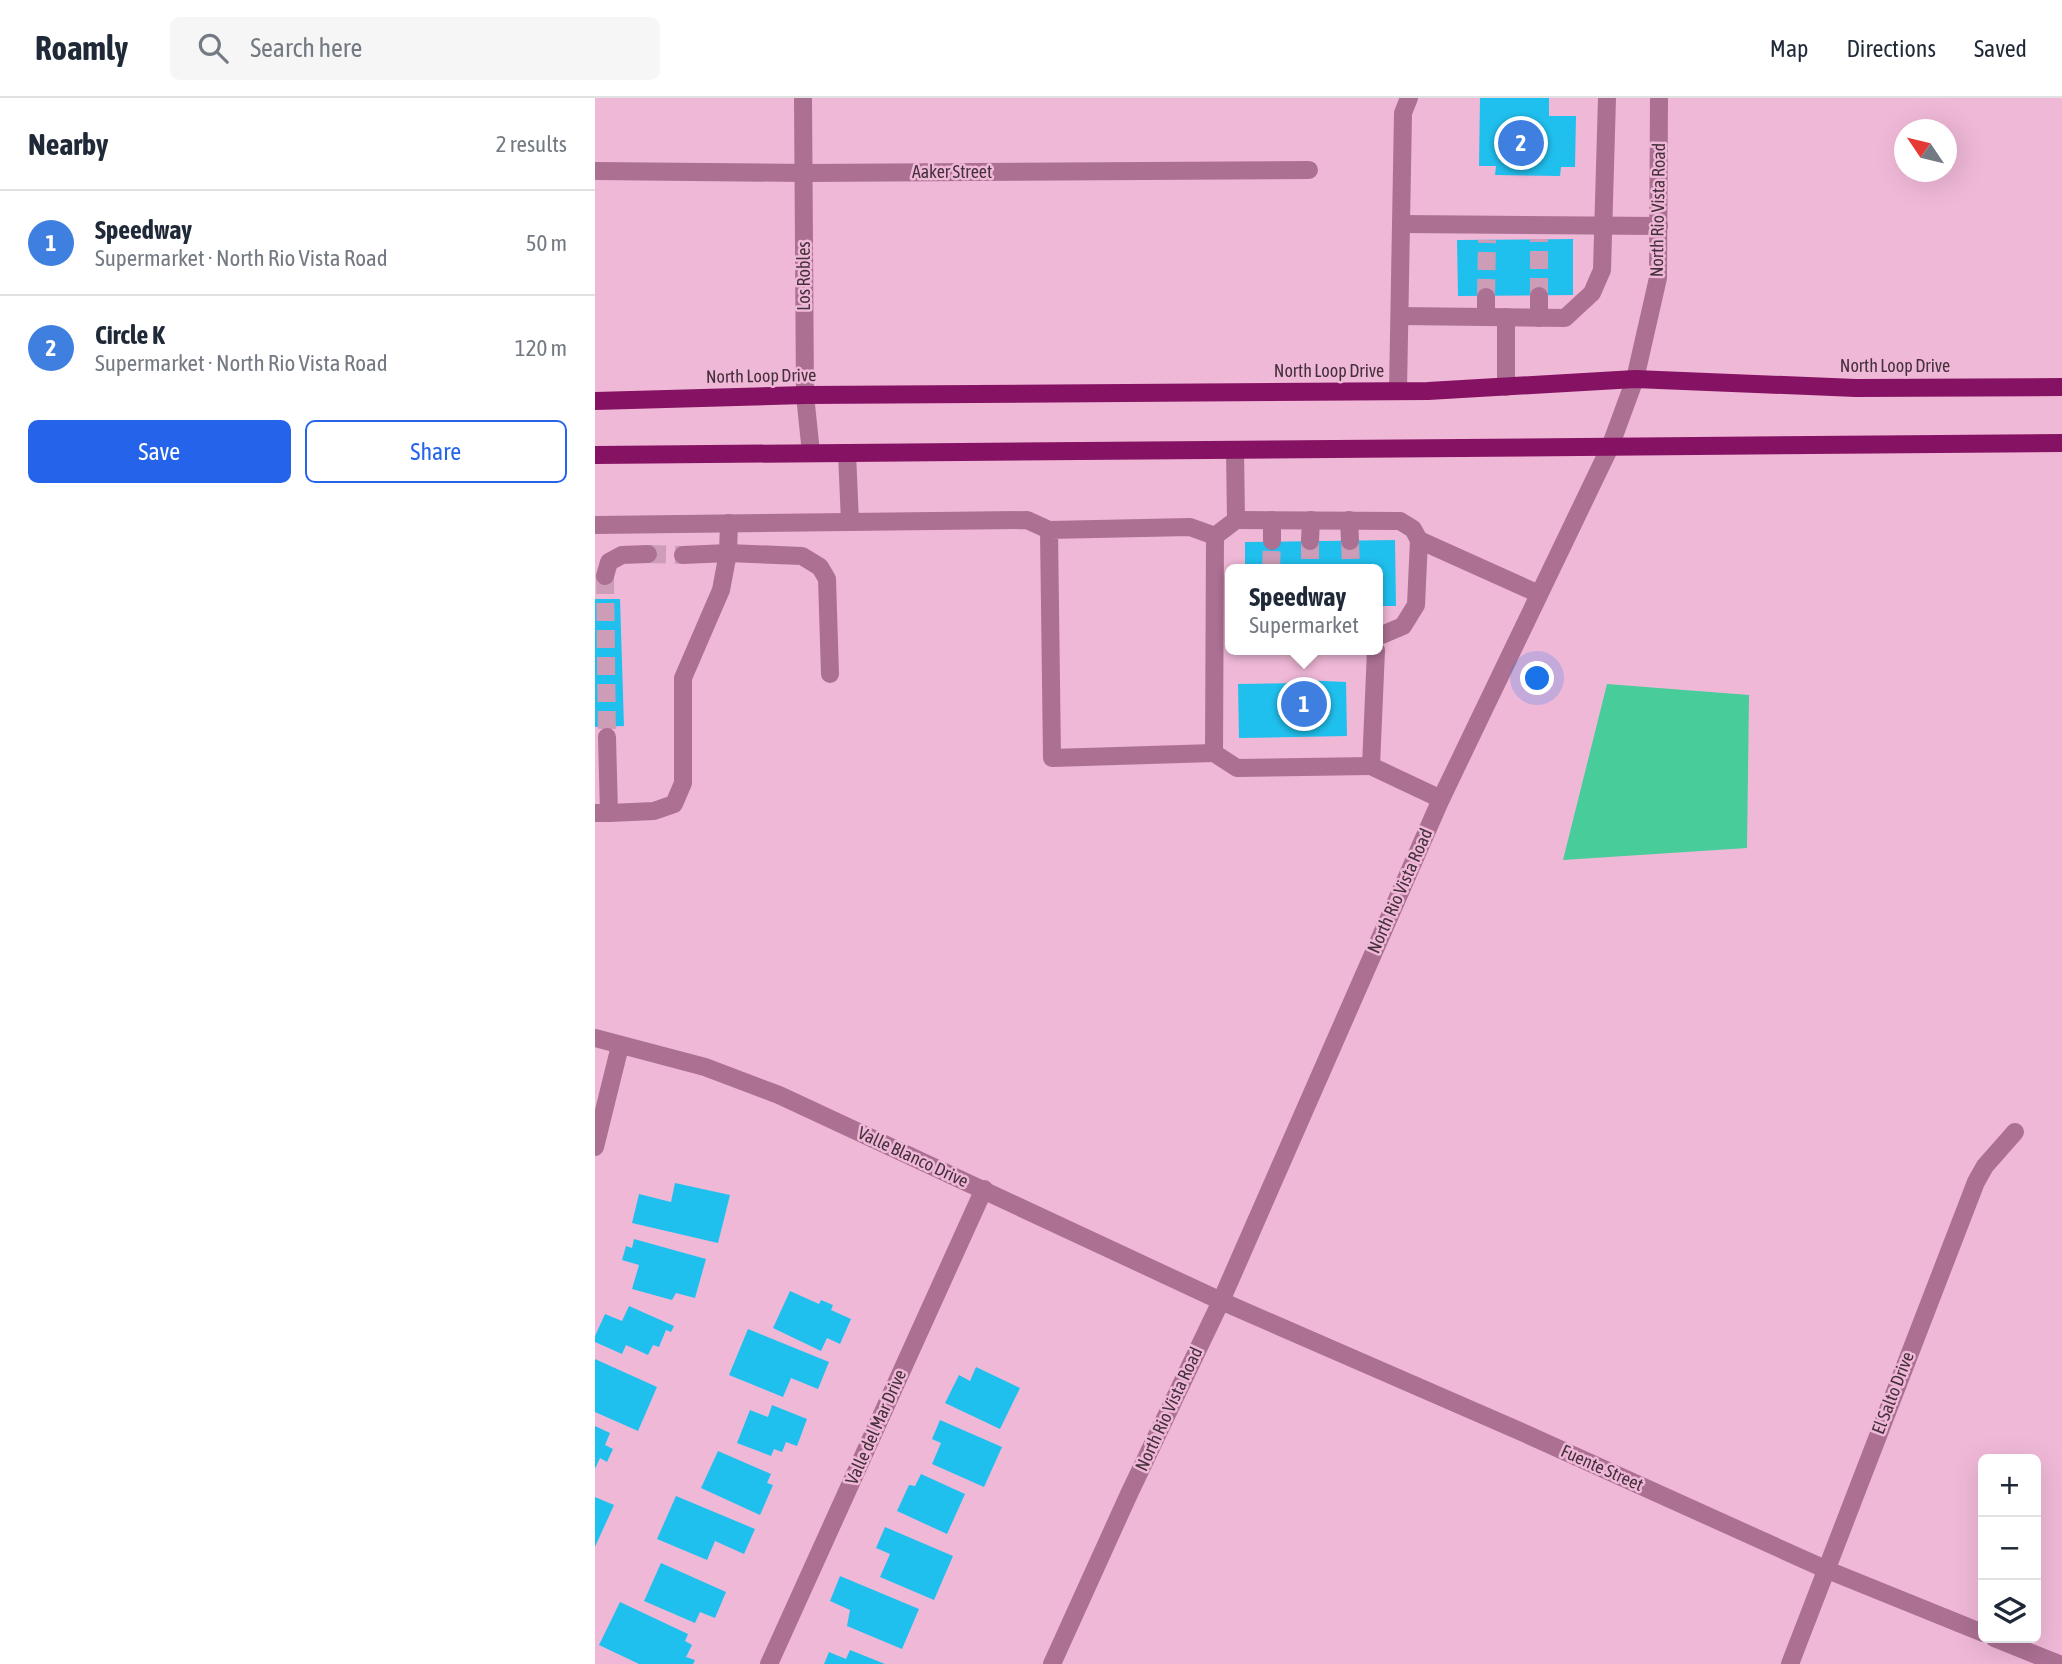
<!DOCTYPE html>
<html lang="en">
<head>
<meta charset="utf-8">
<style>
	:root { --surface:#fff; --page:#f6f6f7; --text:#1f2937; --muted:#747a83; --line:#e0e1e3; --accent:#2563eb }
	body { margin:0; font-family:"Asap Condensed",sans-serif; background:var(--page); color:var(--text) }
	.controls { position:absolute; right:21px; bottom:21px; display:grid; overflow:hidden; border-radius:10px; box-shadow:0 7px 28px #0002 }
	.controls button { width:63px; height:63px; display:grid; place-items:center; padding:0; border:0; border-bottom:2px solid var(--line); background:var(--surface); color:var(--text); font:35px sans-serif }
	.compass { position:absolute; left:1299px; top:21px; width:63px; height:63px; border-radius:50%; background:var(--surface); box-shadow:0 7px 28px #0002; rotate:305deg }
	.you { position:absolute; left:943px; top:581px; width:24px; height:24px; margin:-18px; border:5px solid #fff; border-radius:50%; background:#1a73e8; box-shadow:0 0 0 10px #1a73e833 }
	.badge { display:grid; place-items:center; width:46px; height:46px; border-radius:50%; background:var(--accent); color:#fff; font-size:23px; font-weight:700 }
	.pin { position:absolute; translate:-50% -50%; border:4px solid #fff; box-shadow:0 2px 7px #0006 }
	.popup { position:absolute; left:630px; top:466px; width:158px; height:91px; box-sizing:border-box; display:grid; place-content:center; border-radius:10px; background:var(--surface); filter:drop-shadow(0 2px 5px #0005); font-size:23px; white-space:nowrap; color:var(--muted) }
	.popup b { font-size:26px; color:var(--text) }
	.popup::after { content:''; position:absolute; left:50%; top:100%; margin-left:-14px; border:14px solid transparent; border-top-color:var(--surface) }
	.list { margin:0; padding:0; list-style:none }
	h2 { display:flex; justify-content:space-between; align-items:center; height:91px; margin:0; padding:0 28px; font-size:30px }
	h2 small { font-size:23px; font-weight:400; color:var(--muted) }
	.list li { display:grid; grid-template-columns:46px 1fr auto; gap:21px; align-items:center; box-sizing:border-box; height:105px; padding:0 28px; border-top:2px solid var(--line) }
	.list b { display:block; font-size:26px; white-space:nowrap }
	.list p { margin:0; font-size:23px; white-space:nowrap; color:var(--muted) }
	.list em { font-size:23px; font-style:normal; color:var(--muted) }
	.actions { display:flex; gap:14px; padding:21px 28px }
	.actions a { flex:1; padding:16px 0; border:2px solid var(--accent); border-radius:10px; text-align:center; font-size:24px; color:var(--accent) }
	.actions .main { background:var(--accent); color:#fff }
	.icon { flex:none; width:38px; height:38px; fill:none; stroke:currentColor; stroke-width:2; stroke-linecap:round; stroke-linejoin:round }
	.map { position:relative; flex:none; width:1467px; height:1566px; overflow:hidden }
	header { display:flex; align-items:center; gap:42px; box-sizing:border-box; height:98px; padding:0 35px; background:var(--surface); border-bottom:2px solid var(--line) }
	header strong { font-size:33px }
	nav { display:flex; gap:38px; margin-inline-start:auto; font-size:24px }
	.search { width:490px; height:63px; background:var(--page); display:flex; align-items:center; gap:18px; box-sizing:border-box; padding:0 24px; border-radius:10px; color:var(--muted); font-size:26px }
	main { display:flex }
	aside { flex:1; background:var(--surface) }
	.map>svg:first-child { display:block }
	.water { fill:#48cc99 }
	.building { fill:#20c0ee }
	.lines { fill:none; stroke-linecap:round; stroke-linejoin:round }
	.minor-tunnel { stroke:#cd9db8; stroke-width:18; stroke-dasharray:18 9; stroke-linecap:butt }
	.minor { stroke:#ac7093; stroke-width:18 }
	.major { stroke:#861263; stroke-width:18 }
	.labels { text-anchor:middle; stroke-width:5; stroke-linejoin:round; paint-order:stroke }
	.street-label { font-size:18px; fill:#46303c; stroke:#efb8d7 }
</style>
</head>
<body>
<header>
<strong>Roamly</strong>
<div class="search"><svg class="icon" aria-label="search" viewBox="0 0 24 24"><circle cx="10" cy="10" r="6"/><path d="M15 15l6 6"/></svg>Search here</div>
<nav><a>Map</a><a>Directions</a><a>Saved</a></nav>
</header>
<main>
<aside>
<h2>Nearby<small>2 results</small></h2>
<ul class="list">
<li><span class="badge" style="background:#3f7fe0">1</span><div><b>Speedway</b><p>Supermarket · North Rio Vista Road</p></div><em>50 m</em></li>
<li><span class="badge" style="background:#3f7fe0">2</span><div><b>Circle K</b><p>Supermarket · North Rio Vista Road</p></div><em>120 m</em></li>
</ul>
<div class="actions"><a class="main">Save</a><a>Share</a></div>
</aside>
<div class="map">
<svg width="1467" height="1566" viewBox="0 0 1467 1566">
	<rect width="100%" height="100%" fill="#efb8d7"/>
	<path class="water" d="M1012,586l142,11 -2,153 -184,12z"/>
	<g class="building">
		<path d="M885,0h69v18h27l-1,51h-14l-1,9 -65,-1 1,-9h-17z"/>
		<path d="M978,141v56l-115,1 -1,-56z"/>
		<path d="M800,442l1,66h-19v-37h-132v-27z"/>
		<path d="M0,501h25l4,127 -29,1z"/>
		<path d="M706,582l45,2 1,54 -108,2 -1,-54 63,-1z"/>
		<path d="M80,1085l55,12 -12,48 -86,-20 7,-29 32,8z"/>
		<path d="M39,1141l72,20 -11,39 -19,-5 -4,7 -40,-11 7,-24 -17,-5 4,-14 6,2z"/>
		<path d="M195,1193l29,13 2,-4 12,5 -2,5 20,9 -11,25 -13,-6 -6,13 -48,-23z"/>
		<path d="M34,1208l45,20 -3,6 -5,-2 -7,17 -6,-2 -5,10 -22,-10 -4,9 -27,-12v-6l10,-22 17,7z"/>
		<path d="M153,1231l81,33 -11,27 -27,-11 -8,19 -54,-22z"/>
		<path d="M0,1261l62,28 -19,44 -43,-19z"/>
		<path d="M381,1269l44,21 -20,41 -55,-26 14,-28 11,6z"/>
		<path d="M177,1307l35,14 -10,27 -11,-4 -4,10 -8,-3 -3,7 -34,-13 13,-33 18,7z"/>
		<path d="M345,1322l62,27 -18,40 -52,-23 9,-21 -9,-4z"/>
		<path d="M0,1328l15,7 -5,12 8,4 -6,13 -7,-4 -5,11z"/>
		<path d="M123,1353l53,23 -4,9 6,2 -13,30 -59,-27z"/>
		<path d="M326,1376l44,20 -18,40 -50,-23 12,-26 6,1z"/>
		<path d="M81,1398l79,33 -11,25 -29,-13 -8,19 -50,-21z"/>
		<path d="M0,1399l19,8 -19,42z"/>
		<path d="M290,1429l68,29 -19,44 -54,-23 10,-23 -14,-6z"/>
		<path d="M66,1465l65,29 -11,26 -15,-6 -5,11 -51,-22z"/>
		<path d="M245,1478l79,33 -17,40 -55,-23 3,-16 -20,-9z"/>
		<path d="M25,1504l68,32 -3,7 7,4 -6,12 9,3 -2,4h-54l-40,-19z"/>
		<path d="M255,1552l35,14h-61l5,-12 17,7z"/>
	</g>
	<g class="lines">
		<g class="minor-tunnel">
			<path d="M944,198v-57"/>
			<path d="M891,199l1,-57"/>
			<path d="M715,443v28"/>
			<path d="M755,443l1,28"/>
			<path d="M53,456l35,1"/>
			<path d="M676,471l1,-28"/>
			<path d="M10,478l2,161"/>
		</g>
		<g class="minor">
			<path d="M208,0l2,297 6,58"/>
			<path d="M0,73l208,2 506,-3"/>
			<path d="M806,126l258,2"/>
			<path d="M944,198v22"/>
			<path d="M891,199v20"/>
			<path d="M805,218l165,2 27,-25 10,-23 5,-172"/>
			<path d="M911,289v-70"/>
			<path d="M803,293l5,-278 6,-15"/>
			<path d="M640,352l1,70 -21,16 -1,217 23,15 134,-2"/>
			<path d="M252,355l3,69"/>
			<path d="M641,422l164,1 13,8 6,11 120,54"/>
			<path d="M754,422l1,21"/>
			<path d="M0,427l432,-5 22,10"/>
			<path d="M677,443v-21"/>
			<path d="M715,443l1,-21"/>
			<path d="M88,457l45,-2 74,3 18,11 7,12 3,95"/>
			<path d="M10,478l4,-14 13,-7 26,-1"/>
			<path d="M782,539l26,-11 13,-21 3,-65"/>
			<path d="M781,552l-5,116 70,33"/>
			<path d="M619,655l-162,5 -3,-228 141,-3 25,9"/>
			<path d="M0,715h14l-2,-76"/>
			<path d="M14,715l45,-2 20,-7 9,-21v-105l38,-88 7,-37 1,-30"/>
			<path d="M0,940l110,29 74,28 442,206 303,132 301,136 158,64"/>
			<path d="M0,1049l25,-101"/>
			<path d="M1399,1540l65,26"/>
			<path d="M174,1566l215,-475"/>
			<path d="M457,1566l77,-170 92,-193 220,-502 169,-352 25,-68 23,-101 1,-180"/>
			<path d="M1195,1566l186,-482 9,-16 30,-34"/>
		</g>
		<g class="major">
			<path d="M0,303l210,-6 623,-4 207,-12 221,9 206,-1"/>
			<path d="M0,357l1467,-12"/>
		</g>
	</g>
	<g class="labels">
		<g class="street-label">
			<text x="357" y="80">Aaker Street</text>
			<text transform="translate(1063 112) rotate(-89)" y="6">North Rio Vista Road</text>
			<text transform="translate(209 178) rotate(-90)" y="6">Los Robles</text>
			<text x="1300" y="274">North Loop Drive</text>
			<text x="734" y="279">North Loop Drive</text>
			<text transform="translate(166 278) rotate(-1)" y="6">North Loop Drive</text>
			<text transform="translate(805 793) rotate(-66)" y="6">North Rio Vista Road</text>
			<text transform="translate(318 1059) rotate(25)" y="6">Valle Blanco Drive</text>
			<text transform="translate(1298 1295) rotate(-69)" y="6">El Salto Drive</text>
			<text transform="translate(574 1311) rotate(-65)" y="6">North Rio Vista Road</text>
			<text transform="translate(281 1329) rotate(-66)" y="6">Valle del Mar Drive</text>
			<text transform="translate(1007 1370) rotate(24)" y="6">Fuente Street</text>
		</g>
	</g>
</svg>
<div class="controls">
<button>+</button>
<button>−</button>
<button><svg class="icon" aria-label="layers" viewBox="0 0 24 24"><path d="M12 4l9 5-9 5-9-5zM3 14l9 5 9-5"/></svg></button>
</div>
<svg class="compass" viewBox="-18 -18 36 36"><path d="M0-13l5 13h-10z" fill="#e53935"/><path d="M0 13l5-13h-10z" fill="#747a83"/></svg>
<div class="you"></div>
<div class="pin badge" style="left:709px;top:606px;background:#3f7fe0">1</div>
<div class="popup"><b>Speedway</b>Supermarket</div>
<div class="pin badge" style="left:926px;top:45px;background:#3f7fe0">2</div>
</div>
</main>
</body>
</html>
